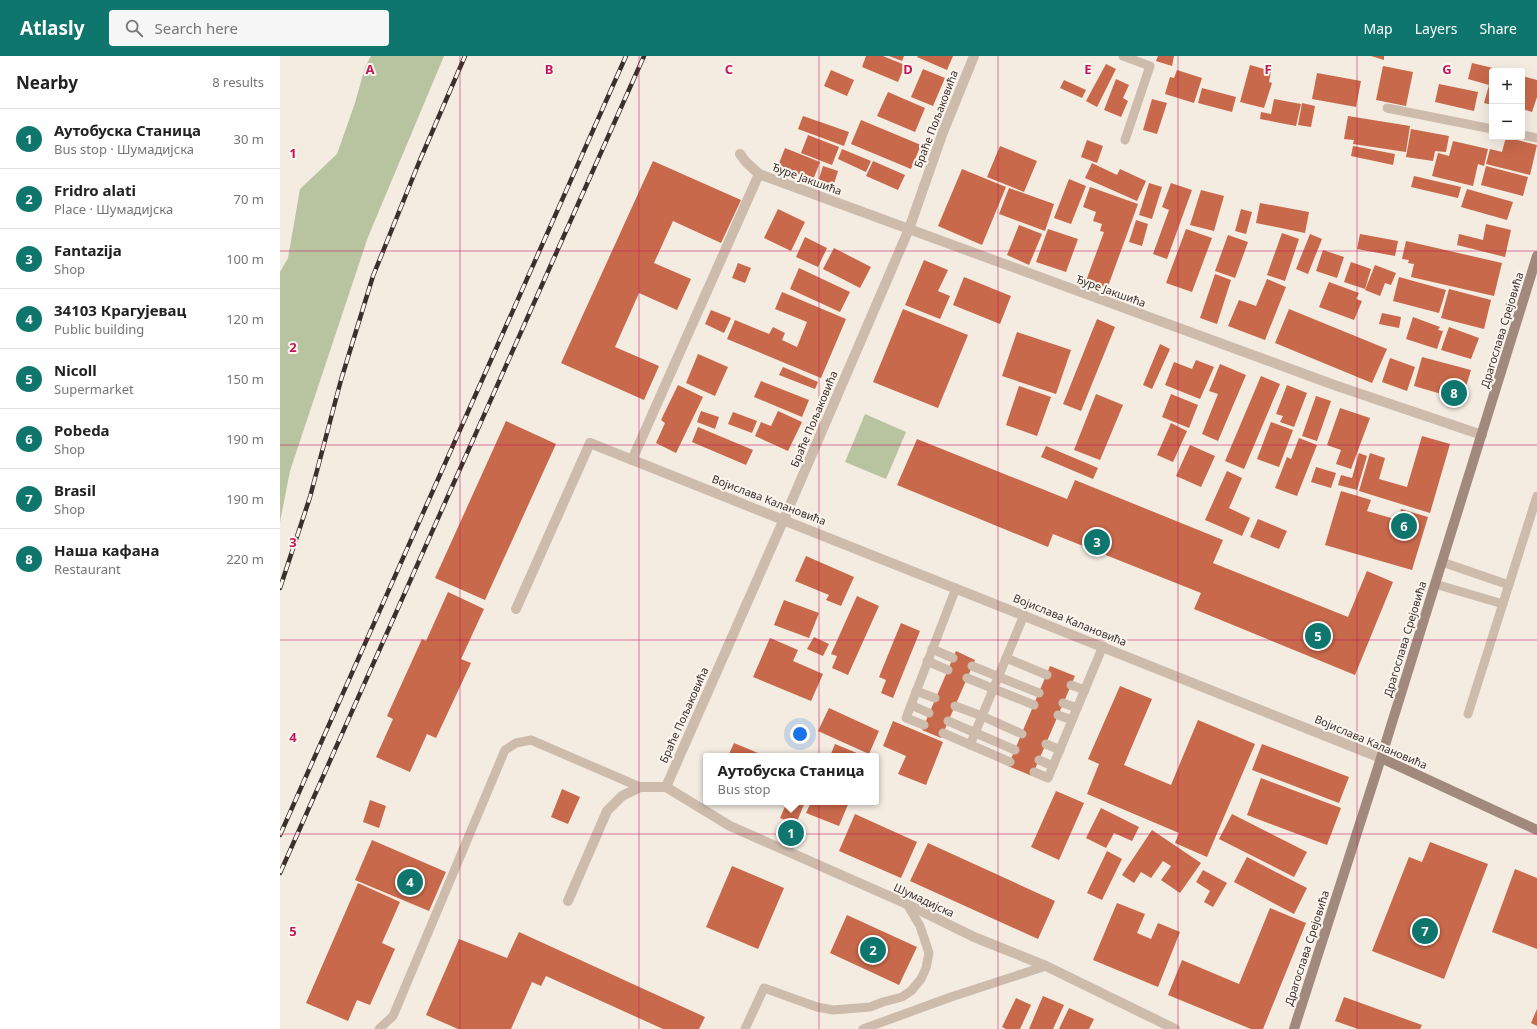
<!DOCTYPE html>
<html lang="en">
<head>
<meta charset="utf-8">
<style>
	:root { --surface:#fff; --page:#f6f6f6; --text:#222; --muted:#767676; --line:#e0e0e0; --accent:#0f766e }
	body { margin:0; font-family:"Noto Sans",sans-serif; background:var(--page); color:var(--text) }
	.controls { position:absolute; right:12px; top:12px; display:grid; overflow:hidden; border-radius:4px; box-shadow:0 4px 16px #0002 }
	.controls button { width:36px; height:36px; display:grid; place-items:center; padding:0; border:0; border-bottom:1px solid var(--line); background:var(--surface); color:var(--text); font:20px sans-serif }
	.you { position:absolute; left:520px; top:678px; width:14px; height:14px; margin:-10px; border:3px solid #fff; border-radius:50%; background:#1a73e8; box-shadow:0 0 0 6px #1a73e833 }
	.badge { display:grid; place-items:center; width:26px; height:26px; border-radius:50%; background:var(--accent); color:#fff; font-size:13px; font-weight:700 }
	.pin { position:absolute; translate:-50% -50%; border:2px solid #fff; box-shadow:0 1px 4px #0006 }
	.popup { position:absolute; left:423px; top:697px; width:176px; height:52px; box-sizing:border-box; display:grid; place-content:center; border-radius:4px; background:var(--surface); filter:drop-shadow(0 1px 3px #0005); font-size:13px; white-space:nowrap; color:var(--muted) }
	.popup b { font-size:15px; color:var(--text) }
	.popup::after { content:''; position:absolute; left:50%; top:100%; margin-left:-8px; border:8px solid transparent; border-top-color:var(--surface) }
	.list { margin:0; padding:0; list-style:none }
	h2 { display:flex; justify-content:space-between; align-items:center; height:52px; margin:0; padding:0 16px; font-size:17px }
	h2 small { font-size:13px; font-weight:400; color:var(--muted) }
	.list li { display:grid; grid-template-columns:26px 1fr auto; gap:12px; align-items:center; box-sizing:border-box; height:60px; padding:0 16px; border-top:1px solid var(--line) }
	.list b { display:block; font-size:15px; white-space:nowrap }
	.list p { margin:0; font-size:13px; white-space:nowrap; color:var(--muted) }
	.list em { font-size:13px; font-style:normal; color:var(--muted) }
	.icon { flex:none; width:22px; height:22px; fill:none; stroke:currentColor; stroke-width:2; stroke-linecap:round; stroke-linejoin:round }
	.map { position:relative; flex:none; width:1257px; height:973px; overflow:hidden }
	header { display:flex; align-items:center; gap:24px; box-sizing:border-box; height:56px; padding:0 20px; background:var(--accent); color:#fff }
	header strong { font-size:19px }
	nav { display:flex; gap:22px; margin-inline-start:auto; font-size:14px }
	.search { width:280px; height:36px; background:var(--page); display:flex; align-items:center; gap:10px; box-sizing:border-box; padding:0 14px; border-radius:4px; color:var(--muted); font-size:15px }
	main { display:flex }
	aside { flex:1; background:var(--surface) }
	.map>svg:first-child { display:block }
	.green { fill:#b8c4a0 }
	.building { fill:#c8694b }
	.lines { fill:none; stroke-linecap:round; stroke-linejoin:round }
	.lane { stroke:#cdbbac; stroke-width:9 }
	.street { stroke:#cdbbac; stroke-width:10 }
	.secondary { stroke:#a18a7d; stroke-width:10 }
	.rail-casing { stroke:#3b302b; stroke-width:4.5 }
	.rail { stroke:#fbf5ee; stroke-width:3; stroke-dasharray:9; stroke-linecap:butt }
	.grid { fill:none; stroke:#c2185b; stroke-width:1; stroke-opacity:0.55 }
	.labels { text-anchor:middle; stroke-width:4; stroke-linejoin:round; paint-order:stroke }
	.street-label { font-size:11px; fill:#3b302b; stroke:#fbf5ee }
	.grid-label { font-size:13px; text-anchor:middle; font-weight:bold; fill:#c2185b; stroke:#fbf5ee; stroke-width:4; stroke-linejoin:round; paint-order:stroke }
</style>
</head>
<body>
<header>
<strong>Atlasly</strong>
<div class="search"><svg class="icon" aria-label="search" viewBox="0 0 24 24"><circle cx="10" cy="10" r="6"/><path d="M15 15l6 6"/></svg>Search here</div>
<nav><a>Map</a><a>Layers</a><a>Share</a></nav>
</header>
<main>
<aside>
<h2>Nearby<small>8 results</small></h2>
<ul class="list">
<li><span class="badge">1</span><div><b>Аутобуска Станица</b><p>Bus stop · Шумадијска</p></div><em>30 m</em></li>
<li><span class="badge">2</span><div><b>Fridro alati</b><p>Place · Шумадијска</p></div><em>70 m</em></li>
<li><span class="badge">3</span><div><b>Fantazija</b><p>Shop</p></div><em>100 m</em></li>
<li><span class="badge">4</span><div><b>34103 Крагујевац</b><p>Public building</p></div><em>120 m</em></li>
<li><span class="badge">5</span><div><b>Nicoll</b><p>Supermarket</p></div><em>150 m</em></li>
<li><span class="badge">6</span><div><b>Pobeda</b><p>Shop</p></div><em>190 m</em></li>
<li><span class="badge">7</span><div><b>Brasil</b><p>Shop</p></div><em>190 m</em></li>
<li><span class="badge">8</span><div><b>Наша кафана</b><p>Restaurant</p></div><em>220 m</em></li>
</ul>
</aside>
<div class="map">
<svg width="1257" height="973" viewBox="0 0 1257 973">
	<rect width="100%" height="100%" fill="#f4ebe1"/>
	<g class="green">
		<path d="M91,0h73l-76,181 -78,234 -10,51v-250l8,-14 12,-69 37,-35 18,-51 10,-36z"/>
		<path d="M585,358l41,18 -20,47 -41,-17z"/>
	</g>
	<g class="building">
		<path d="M586,0h17l22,9 -7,17 -36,-15z"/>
		<path d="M609,0h15l-2,5z"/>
		<path d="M638,0h35l-6,14 -30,-13z"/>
		<path d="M878,0h16l-2,10 -16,-5z"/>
		<path d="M1091,0h13v4z"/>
		<path d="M1192,7l29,7 -9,1v34l-8,-2 5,-18 -21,-6z"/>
		<path d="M826,8l10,5 -19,38 -11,-6z"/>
		<path d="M970,9l21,6 -2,11 3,1 -8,25 -24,-6z"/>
		<path d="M1103,10l30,6 -7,34 -30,-6z"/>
		<path d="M643,13l22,9 -12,28 -22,-9z"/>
		<path d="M551,14l23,10 -7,16 -23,-10z"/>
		<path d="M897,14l25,8 -8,25 -29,-9 5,-17 4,1z"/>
		<path d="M1037,17l44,8 -5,26 -44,-8z"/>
		<path d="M1242,20l15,4v17l-5,15 -10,-3z"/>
		<path d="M836,23l13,6 -6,13 5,3 -7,16 -17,-7z"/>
		<path d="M784,24l22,10 -4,8 -22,-10z"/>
		<path d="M1159,28l39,8 -4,19 -39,-9z"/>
		<path d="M922,32l34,9 -4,15 -34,-9z"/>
		<path d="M608,36l37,16 -10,24 -38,-16z"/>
		<path d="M872,43l15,4 -10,31 -14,-4z"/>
		<path d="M994,43l27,5 -5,22 -36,-7 1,-7 10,2z"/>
		<path d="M1022,47l13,3 -4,21 -13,-2z"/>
		<path d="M523,60l46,16 -5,14 -46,-17z"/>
		<path d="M1068,60l62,10 -4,26 -53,-8 1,-4 -10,-1z"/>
		<path d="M581,64l60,25 -10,24 -60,-25z"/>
		<path d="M1131,73l38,7 -3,16 -11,-1 -2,10 -27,-4z"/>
		<path d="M528,79l31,12 -7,18 -31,-12z"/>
		<path d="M1226,81l31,8 -7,30 -44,-11 4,-15 12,3z"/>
		<path d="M807,84l16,6 -6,17 -16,-6z"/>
		<path d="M1173,85l35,8 -4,17 -6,-2 -5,22 -41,-10 6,-23 11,3z"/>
		<path d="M720,90l37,15 -13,31 -37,-15z"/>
		<path d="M1073,90l42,8 -2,11 -42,-9z"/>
		<path d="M505,92l35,14 -7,18 -35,-14z"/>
		<path d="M562,93l29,12 -5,11 -28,-13z"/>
		<path d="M373,105l88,39 -20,43 -48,-22 -19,42 37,16 -14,31 -38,-17 -24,54 44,19 -15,34 -83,-37z"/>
		<path d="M593,105l32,14 -7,15 -32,-14z"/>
		<path d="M812,107l25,12 3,-6 26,12 -9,20 -52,-23z"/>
		<path d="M543,110l15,5 -6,19 -15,-5z"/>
		<path d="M1206,110l42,11 -5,19 -42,-11z"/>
		<path d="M682,113l44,18 -24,58 -44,-19z"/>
		<path d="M1134,120l47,11 -3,11 -47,-11z"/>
		<path d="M789,123l17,7 -15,38 -17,-6z"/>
		<path d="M869,127l13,4 -10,32 -13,-4z"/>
		<path d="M891,127l21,7 -25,69 -14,-5 16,-44 -7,-3z"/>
		<path d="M810,131l48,17 -31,85 -21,-8 18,-49 -4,-1 2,-7 -9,-3 3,-9 -13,-5z"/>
		<path d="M729,132l45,16 -9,27 -46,-17z"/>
		<path d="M1187,133l46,13 -6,18 -46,-13z"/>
		<path d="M921,134l23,6 -10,35 -24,-6z"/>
		<path d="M980,147l49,9 -4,21 -49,-10z"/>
		<path d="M498,153l27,13 -14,29 -27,-13z"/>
		<path d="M961,153l11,3 -6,22 -11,-3z"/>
		<path d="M856,164l12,4 -6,22 -13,-4z"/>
		<path d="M1206,168l25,6 -6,27 -48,-12 2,-11 24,6z"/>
		<path d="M739,169l23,9 -13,31 -22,-10z"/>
		<path d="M768,173l30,10 -12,33 -30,-10z"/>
		<path d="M906,173l26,9 -20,54 -26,-9z"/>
		<path d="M1002,177l17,6 -14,42 -18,-6z"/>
		<path d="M1030,178l12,5 -14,35 -12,-5z"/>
		<path d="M1080,178l38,7 -3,15 -38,-7z"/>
		<path d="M948,179l20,7 -13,36 -20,-7z"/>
		<path d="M525,181l22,11 -9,19 -22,-10z"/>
		<path d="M1126,185l96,22 -8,33 -83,-19 3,-13 -6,-1 1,-3 -7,-1z"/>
		<path d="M554,192l37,19 -11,21 -37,-19z"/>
		<path d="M1043,194l21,7 -7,21 -21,-7z"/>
		<path d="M644,204l24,10 -10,21 12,5 -10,23 -35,-14z"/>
		<path d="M1071,206l20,7 -6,20 -21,-7z"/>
		<path d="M458,207l13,5 -6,15 -13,-5z"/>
		<path d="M1095,209l21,8 -5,12 -6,-2 -5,13 -15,-6z"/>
		<path d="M519,212l51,24 -10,20 -50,-23z"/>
		<path d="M935,218l16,6 -14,44 -17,-6z"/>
		<path d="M684,221l47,19 -11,28 -47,-19z"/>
		<path d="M1119,221l47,13 -7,23 -46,-12z"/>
		<path d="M987,223l19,8 -21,53 -37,-14 11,-26 17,6z"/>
		<path d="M1049,226l30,11 -3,6 6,2 -8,19 -35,-13z"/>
		<path d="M1169,233l42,11 -7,29 -43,-11z"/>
		<path d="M502,236l64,27 -25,59 -94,-39 8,-19 34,14 4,-7 12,6 -3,7 15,7 10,-25 -32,-13z"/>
		<path d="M623,253l65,26 -30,73 -65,-26z"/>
		<path d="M1009,253l98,40 -15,34 -97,-40z"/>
		<path d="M431,254l20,8 -7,15 -19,-9z"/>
		<path d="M1102,257l19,4 -2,11 -20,-4z"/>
		<path d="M1133,261l27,10 -2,3 5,1 -6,18 -31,-10z"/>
		<path d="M817,263l18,8 -34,84 -18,-7z"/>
		<path d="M1169,271l30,11 -8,21 -30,-9z"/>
		<path d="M737,276l54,18 -15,44 -54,-18z"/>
		<path d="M880,288l10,5 -18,40 -9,-4z"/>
		<path d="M418,298l30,13 -13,29 -29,-13z"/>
		<path d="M1142,301l49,13 -9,30 -48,-14z"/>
		<path d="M1110,302l25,9 -8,24 -25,-9z"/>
		<path d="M916,304l18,7 -14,32 -35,-14 9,-23 18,7z"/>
		<path d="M940,308l26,11 -28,66 -16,-7 16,-40 -9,-3z"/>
		<path d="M503,311l35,15 -3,7 -36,-14z"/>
		<path d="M981,320l19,8 -36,85 -19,-8z"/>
		<path d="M481,325l48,19 -7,17 -48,-20z"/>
		<path d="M398,329l25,12 -27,56 -20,-10 9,-20 -4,-3z"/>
		<path d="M1007,329l20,8 -13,34 -14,-5 3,-6 -7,-2z"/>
		<path d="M739,330l32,11 -14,39 -31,-11z"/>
		<path d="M816,338l27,11 -23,55 -26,-10z"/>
		<path d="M891,338l27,11 -9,23 -27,-11z"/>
		<path d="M1036,340l15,5 -14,40 -15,-5z"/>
		<path d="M1060,352l30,10 -19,51 -15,-5 5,-14 -14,-5z"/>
		<path d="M421,355l18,6 -4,12 -18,-7z"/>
		<path d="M498,355l24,11 -14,29 -33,-15 6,-14 10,4z"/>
		<path d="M453,356l24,9 -5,12 -24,-9z"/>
		<path d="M226,365l50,23 -71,156 -50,-22z"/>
		<path d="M991,366l22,8 -14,37 -22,-8z"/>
		<path d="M891,367l16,8 -14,31 -16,-7z"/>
		<path d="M418,371l55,23 -7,15 -54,-23z"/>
		<path d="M1142,380l28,8 -20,69 -71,-22 11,-38 15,5 -6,21 28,8z"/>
		<path d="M1019,382l18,7 -20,51 -22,-8 12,-31 4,2z"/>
		<path d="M637,383l150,60 8,-19 148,60 -10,23 135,54 19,-46 26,11 -38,93 -161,-66 7,-16 -148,-59 -5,13 -151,-62z"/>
		<path d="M910,389l25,11 -14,31 -25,-11z"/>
		<path d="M766,390l52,22 -5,11 -52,-22z"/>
		<path d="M1079,397l8,3 -10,34 -19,-5 3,-10 11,3z"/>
		<path d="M1036,411l20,6 -5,15 -20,-6z"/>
		<path d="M947,415l15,7 -13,30 21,10 -8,18 -37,-16z"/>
		<path d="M1061,435l30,9 -4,11 31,9 3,-11 27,8 -16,53 -87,-25z"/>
		<path d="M978,463l29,12 -8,18 -29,-12z"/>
		<path d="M526,500l48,21 -13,29 -15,-6 3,-5 -34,-14z"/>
		<path d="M168,536l36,17 -23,50 10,4 -35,75 -9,-4 -17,38 -34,-15 17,-38 -6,-3 35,-77 4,2z"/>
		<path d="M577,540l22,10 -31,69 -16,-7 5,-12 -6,-2z"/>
		<path d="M504,544l35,13 -10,25 -35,-13z"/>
		<path d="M621,567l19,8 -27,67 -12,-5 5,-13 -7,-3z"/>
		<path d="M534,581l15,7 -6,12 -16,-7z"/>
		<path d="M490,582l28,12 -5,11 30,13 -12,27 -58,-24z"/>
		<path d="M676,595l19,9 -34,78 -19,-8z"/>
		<path d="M770,610l25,10 -43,100 -24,-10z"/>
		<path d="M840,630l32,13 -28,66 47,20 27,-65 57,24 -48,113 -32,-14 4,-10 -92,-39 12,-30 -11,-5z"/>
		<path d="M549,652l50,23 -10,23 -51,-23z"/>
		<path d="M613,665l50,21 -17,43 -28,-11 8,-18 -23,-10z"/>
		<path d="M454,687l31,13h-37z"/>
		<path d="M555,688l29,12h-34z"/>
		<path d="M982,688l87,33 -10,26 -87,-33z"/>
		<path d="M981,722l80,30 -14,37 -80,-30z"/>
		<path d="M282,733l18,8 -12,27 -17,-7z"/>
		<path d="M776,735l28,12 -25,57 -28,-13z"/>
		<path d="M90,744l16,6 -7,22 -16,-6z"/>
		<path d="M507,746h18l-9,22 -16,-6z"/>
		<path d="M531,746h38l-10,24 -33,-13z"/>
		<path d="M821,752l38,19 -7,14 -18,-8 -8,15 -20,-10z"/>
		<path d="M575,758l62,28 -16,36 -62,-27z"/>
		<path d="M952,758l75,38 -13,25 -75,-38z"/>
		<path d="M872,774l49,33 -21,30 -19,-13 10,-14 -8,-5 -12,17 -10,-6 -7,11 -12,-8z"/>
		<path d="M92,784l74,32 -17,39 -74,-31z"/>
		<path d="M1150,786l58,22 -44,115 -72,-28 37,-94 13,5z"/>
		<path d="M648,787l127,58 -17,38 -128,-58z"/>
		<path d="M827,795l15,8 -20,41 -15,-7z"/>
		<path d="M967,801l60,31 -13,26 -60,-32z"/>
		<path d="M452,810l52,22 -26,61 -52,-22z"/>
		<path d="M1235,813l22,9v71l-45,-17z"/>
		<path d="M923,814l24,13 -14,24 -9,-5 6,-11 -14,-9z"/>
		<path d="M78,827l42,19 -18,41 13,6 -25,56 -13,-5 -9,21 -42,-18z"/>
		<path d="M837,847l28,11 -8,19 14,6 7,-16 22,9 -22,55 -65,-27z"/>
		<path d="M990,852l36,15 -43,106h-12l-83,-34 14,-35 57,24z"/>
		<path d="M567,859l70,32 -18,38 -69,-32z"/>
		<path d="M239,876l186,85 -6,12h-36l-117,-53 -5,10 -9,-4 -21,47h-53l-32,-14 33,-76 48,19z"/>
		<path d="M763,940l21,9 -11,24h-24z"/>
		<path d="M1064,941l78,28 -2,4h-62l-23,-8z"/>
		<path d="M736,942l15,7 -11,24h-14l-4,-2z"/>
		<path d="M789,952l25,11 -5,10h-30z"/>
		<path d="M1257,953v17l-6,-3z"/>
	</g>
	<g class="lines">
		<g class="lane">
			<path d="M843,0l27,10 -25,74"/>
			<path d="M1107,52l105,21"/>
			<path d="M1242,79l15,3"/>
			<path d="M1162,506l67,23"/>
			<path d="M1155,528l68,20"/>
			<path d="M652,593l21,9"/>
			<path d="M726,602l41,17"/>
			<path d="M647,605l21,9"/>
			<path d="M692,610l67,27"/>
			<path d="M687,622l67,27"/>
			<path d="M791,629l14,5"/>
			<path d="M636,635l19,7"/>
			<path d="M783,647l14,5"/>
			<path d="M631,649l18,8"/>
			<path d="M675,650l27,10 40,18"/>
			<path d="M1188,658l69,-218"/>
			<path d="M778,659l14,5"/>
			<path d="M668,665l67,29"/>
			<path d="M644,669l-18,-7 50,-130"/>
			<path d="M663,677l67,29"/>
			<path d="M766,688l14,6"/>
			<path d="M690,689l54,-130"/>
			<path d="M759,704l14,6"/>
			<path d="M754,716l14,6 55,-132"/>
			<path d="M99,973l14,-13 112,-266 11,-7 15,-3 109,47"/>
			<path d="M465,973l19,-41 53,19 16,3 37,-3 13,-5 19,-5 9,-6 10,-12 5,-11 3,-15 -9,-27 -13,-22"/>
			<path d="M583,973l88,-32 95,-31"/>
		</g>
		<g class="street">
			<path d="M460,98l6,8 13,12 578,212 145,49"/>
			<path d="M352,404l127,-286"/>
			<path d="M236,553l74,-166 791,315"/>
			<path d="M386,731l118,-268 125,-290 34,-97 31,-76"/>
			<path d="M386,731l64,39 177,78 67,33 72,29 129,63"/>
			<path d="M288,845l39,-90 15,-15 18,-9h26"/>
		</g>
		<g class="secondary">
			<path d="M1101,702l156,72"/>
			<path d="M1014,973l87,-271 156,-502"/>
		</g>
		<g class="rail-casing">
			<g id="rail">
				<path d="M0,532l30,-91 31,-117 32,-104 47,-116 45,-104"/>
				<path d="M0,779l346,-779"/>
				<path d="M0,817l364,-817"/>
			</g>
		</g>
		<use href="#rail" class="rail"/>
	</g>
	<path class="grid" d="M180,0v973M359,0v973M539,0v973M718,0v973M898,0v973M1077,0v973M0,195h1257M0,389h1257M0,584h1257M0,778h1257"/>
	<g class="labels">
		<g class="street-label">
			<text transform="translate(656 63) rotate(-69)" y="4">Браће Пољаковића</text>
			<text transform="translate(527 123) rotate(20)" y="4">Ђуре Јакшића</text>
			<text transform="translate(831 235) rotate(20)" y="4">Ђуре Јакшића</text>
			<text transform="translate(1222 274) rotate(-73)" y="4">Драгослава Срејовића</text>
			<text transform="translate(534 363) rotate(-67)" y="4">Браће Пољаковића</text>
			<text transform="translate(489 444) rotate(21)" y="4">Војислава Калановића</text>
			<text transform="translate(790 564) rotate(22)" y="4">Војислава Калановића</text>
			<text transform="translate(1125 583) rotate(-73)" y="4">Драгослава Срејовића</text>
			<text transform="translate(404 659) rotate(-66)" y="4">Браће Пољаковића</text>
			<text transform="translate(1091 686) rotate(23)" y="4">Војислава Калановића</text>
			<text transform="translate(644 844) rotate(25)" y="4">Шумадијска</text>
			<text transform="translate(1027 892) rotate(-72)" y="4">Драгослава Срејовића</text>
		</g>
	</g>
	<g class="grid-label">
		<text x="90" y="18">A</text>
		<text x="269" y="18">B</text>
		<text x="449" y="18">C</text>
		<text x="628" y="18">D</text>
		<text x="808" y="18">E</text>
		<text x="988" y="18">F</text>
		<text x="1167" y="18">G</text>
		<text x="13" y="102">1</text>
		<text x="13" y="296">2</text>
		<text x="13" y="491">3</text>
		<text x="13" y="686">4</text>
		<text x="13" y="880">5</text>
	</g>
</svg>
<div class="controls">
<button>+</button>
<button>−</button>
</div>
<div class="you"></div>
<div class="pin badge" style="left:511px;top:777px">1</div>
<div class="popup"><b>Аутобуска Станица</b>Bus stop</div>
<div class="pin badge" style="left:593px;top:894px">2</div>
<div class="pin badge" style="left:817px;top:486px">3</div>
<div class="pin badge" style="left:130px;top:826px">4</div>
<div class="pin badge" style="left:1038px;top:580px">5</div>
<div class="pin badge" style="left:1124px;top:470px">6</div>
<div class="pin badge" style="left:1145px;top:875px">7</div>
<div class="pin badge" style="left:1174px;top:337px">8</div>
</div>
</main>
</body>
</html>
